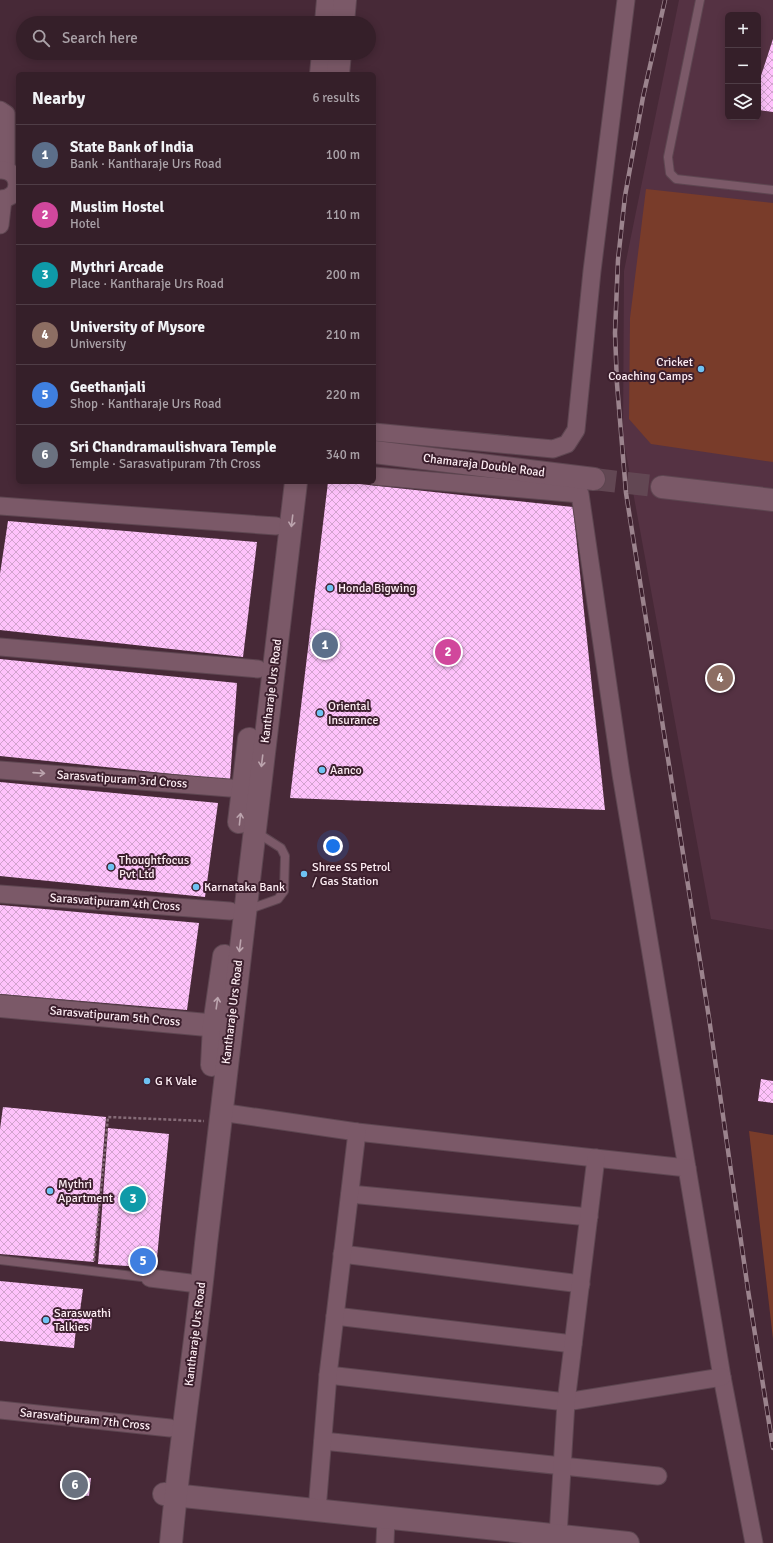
<!DOCTYPE html>
<html lang="en">
<head>
<meta charset="utf-8">
<style>
	:root { --surface:#351f29; --page:#402c35; --text:#f1f3f6; --muted:#aaa2a8; --line:#4f3d46; --accent:#8bbbb9 }
	body { margin:0; font-family:Signika,sans-serif; background:var(--page); color:var(--text) }
	.controls { position:absolute; right:12px; top:12px; display:grid; overflow:hidden; border-radius:6px; box-shadow:0 2px 10px #0003 }
	.controls button { width:36px; height:36px; display:grid; place-items:center; padding:0; border:0; border-bottom:1px solid var(--line); background:var(--surface); color:var(--text); font:20px sans-serif }
	.you { position:absolute; left:333px; top:846px; width:14px; height:14px; margin:-10px; border:3px solid #fff; border-radius:50%; background:#1a73e8; box-shadow:0 0 0 6px #1a73e833 }
	.badge { display:grid; place-items:center; width:26px; height:26px; border-radius:50%; background:var(--accent); color:#fff; font-size:13px; font-weight:700 }
	.pin { position:absolute; translate:-50% -50%; border:2px solid #fff; box-shadow:0 1px 4px #0006 }
	.list { margin:0; padding:0; list-style:none }
	h2 { display:flex; justify-content:space-between; align-items:center; height:52px; margin:0; padding:0 16px; font-size:17px }
	h2 small { font-size:13px; font-weight:400; color:var(--muted) }
	.list li { display:grid; grid-template-columns:26px 1fr auto; gap:12px; align-items:center; box-sizing:border-box; height:60px; padding:0 16px; border-top:1px solid var(--line) }
	.list b { display:block; font-size:15px; white-space:nowrap }
	.list p { margin:0; font-size:13px; white-space:nowrap; color:var(--muted) }
	.list em { font-size:13px; font-style:normal; color:var(--muted) }
	.icon { flex:none; width:22px; height:22px; fill:none; stroke:currentColor; stroke-width:2; stroke-linecap:round; stroke-linejoin:round }
	.map { position:relative; flex:none; width:773px; height:1543px; overflow:hidden }
	.search { position:absolute; background:var(--surface); box-shadow:0 2px 10px #0003; left:16px; top:16px; width:360px; height:44px; display:flex; align-items:center; gap:10px; box-sizing:border-box; padding:0 14px; border-radius:22px; color:var(--muted); font-size:15px }
	.panel { position:absolute; background:var(--surface); box-shadow:0 2px 10px #0003; left:16px; top:72px; width:360px; height:412px; border-radius:6px }
	.map>svg:first-child { display:block }
	.built { fill:#553243; fill-rule:evenodd }
	.green { fill:#793c2a }
	.building { fill:url(#building-cross-hatch) }
	.lines { fill:none; stroke-linecap:round; stroke-linejoin:round }
	.secondary-tunnel { stroke:#624753; stroke-width:22; stroke-dasharray:22 11; stroke-linecap:butt }
	.lane-casing { stroke:#5e4651; stroke-width:10 }
	.street-casing { stroke:#5e4651; stroke-width:19 }
	.secondary-casing { stroke:#5e4651; stroke-width:24 }
	.path { stroke:#856b77; stroke-width:2.5; stroke-dasharray:3 2; stroke-linecap:butt }
	.lane { stroke:#7b5968; stroke-width:8 }
	.street { stroke:#7b5968; stroke-width:17 }
	.secondary { stroke:#7b5968; stroke-width:22 }
	.rail-casing { stroke:#9b838d; stroke-width:4.5 }
	.rail { stroke:#3c1f2d; stroke-width:3; stroke-dasharray:9; stroke-linecap:butt }
	.oneway { stroke:#bca4ae }
	.poi-dot { fill:#6ec2f3; stroke:#3c1f2d; stroke-width:1.5 }
	.labels { text-anchor:middle; stroke-width:4; stroke-linejoin:round; paint-order:stroke }
	.poi-label { font-size:12px; fill:#feeef4; stroke:#3c1f2d; text-anchor:start }
	.street-label { font-size:12px; fill:#feeef4; stroke:#3c1f2d }
</style>
</head>
<body>
<div class="map">
<svg width="773" height="1543" viewBox="0 0 773 1543">
	<defs>
		<pattern id="building-cross-hatch" width="8" height="8" patternUnits="userSpaceOnUse"><rect width="8" height="8" fill="#fec2fb"/><path d="M0 0l8 8M0 8l8-8" fill="none" stroke="#d2a3ce"/></pattern>
	</defs>
	<rect width="100%" height="100%" fill="#472937"/>
	<path class="built" d="M679,0h94v930l-62,-11 -88,-482 1,-166zM728,15h30v102h-30z"/>
	<g class="green">
		<path d="M646,189l127,14v259l-122,-18 -22,-25 1,-101z"/>
		<path d="M749,1131l24,4v204z"/>
	</g>
	<g class="building">
		<path d="M773,39v73l-15,-2v-25z"/>
		<path d="M17,423h1v11h-2z"/>
		<path d="M328,482h13l232,25 32,303 -315,-12z"/>
		<path d="M8,521l249,21 -14,115 -243,-27v-56z"/>
		<path d="M0,659l237,24 -7,97 -230,-24z"/>
		<path d="M0,782l218,21 -13,94 -205,-21z"/>
		<path d="M0,905l199,18 -12,87 -187,-16z"/>
		<path d="M761,1079l12,2v22l-15,-2z"/>
		<path d="M3,1107l103,10 -12,145 -94,-8v-125z"/>
		<path d="M108,1128l61,6 -13,134 -58,-4z"/>
		<path d="M0,1281l83,8 -3,22 13,1 -2,18 -15,-2 -2,20 -74,-7z"/>
		<path d="M67,1476l24,2 -2,18 -25,-2 1,-5 -5,-1v-7h7z"/>
	</g>
	<g class="lines">
		<path class="secondary-tunnel" d="M594,479l68,8"/>
		<g class="lane-casing">
			<g id="lane">
				<path d="M700,0l-32,157 2,16 6,6 97,11"/>
				<path d="M247,910l31,-11 6,-8 1,-35 -4,-8 -25,-16"/>
				<path d="M0,1260l150,18"/>
			</g>
		</g>
		<g class="street-casing">
			<g id="street">
				<path d="M0,110l6,4v56"/>
				<path d="M0,170c22,-1 23,29 0,29"/>
				<path d="M0,225l3,-26"/>
				<path d="M374,432l179,17 14,-5 9,-14 16,-159 34,-271"/>
				<path d="M374,476l206,18 41,280 66,394"/>
				<path d="M0,506l276,20"/>
				<path d="M0,647l258,22"/>
				<path d="M0,770l255,20"/>
				<path d="M0,894l230,17"/>
				<path d="M220,1112l137,20 330,36 35,209 32,166"/>
				<path d="M350,1194l239,23"/>
				<path d="M342,1254l239,30"/>
				<path d="M150,1278l40,5"/>
				<path d="M335,1316l238,28"/>
				<path d="M328,1375l238,27 156,-25"/>
				<path d="M0,1410l170,18"/>
				<path d="M323,1441l335,35"/>
				<path d="M317,1510l11,-135 29,-243"/>
				<path d="M558,1536l8,-134 30,-244"/>
				<path d="M385,1543l1,-25"/>
			</g>
		</g>
		<g class="secondary-casing">
			<g id="secondary">
				<path d="M326,23l2,-23"/>
				<path d="M343,23l2,-23"/>
				<path d="M321,74l2,-21"/>
				<path d="M338,74l2,-21"/>
				<path d="M374,452l220,27"/>
				<path d="M662,487l111,13"/>
				<path d="M239,822l10,-83"/>
				<path d="M0,1006l229,21"/>
				<path d="M212,1065l2,-40 10,-69"/>
				<path d="M164,1494l464,49"/>
				<path d="M171,1543c9,-100 25,-199 35,-299 28,-254 59,-508 90,-762"/>
			</g>
		</g>
		<path class="path" d="M94,1261l14,-144 96,4"/>
		<use href="#lane" class="lane"/>
		<use href="#street" class="street"/>
		<use href="#secondary" class="secondary"/>
		<g class="rail-casing">
			<path id="rail" d="M665,0l-22,97 -18,99 -7,64 -3,73 2,51 9,109 83,525 39,272 25,158"/>
		</g>
		<use href="#rail" class="rail"/>
	</g>
	<defs><path id="oneway-shaft" d="M-6 0H5M1.5-3L5.5 0L1.5 3" fill="none" stroke-width="1.6" stroke-linecap="round" stroke-linejoin="round"/></defs>
	<g class="oneway">
		<use href="#oneway-shaft" transform="translate(292 521) rotate(97)"/>
		<use href="#oneway-shaft" transform="translate(262 761) rotate(97)"/>
		<use href="#oneway-shaft" transform="translate(39 773) rotate(4)"/>
		<use href="#oneway-shaft" transform="translate(240 819) rotate(-84)"/>
		<use href="#oneway-shaft" transform="translate(240 946) rotate(97)"/>
		<use href="#oneway-shaft" transform="translate(217 1003) rotate(-82)"/>
	</g>
	<g class="poi-dot">
		<circle cx="701" cy="369" r="4"/>
		<circle cx="330" cy="588" r="4"/>
		<circle cx="320" cy="713" r="4"/>
		<circle cx="322" cy="770" r="4"/>
		<circle cx="111" cy="867" r="4"/>
		<circle cx="304" cy="874" r="4"/>
		<circle cx="196" cy="887" r="4"/>
		<circle cx="147" cy="1081" r="4"/>
		<circle cx="50" cy="1191" r="4"/>
		<circle cx="46" cy="1320" r="4"/>
	</g>
	<g class="labels">
		<g class="poi-label">
			<text x="693" y="366" text-anchor="end">Cricket<tspan x="693" dy="14">Coaching Camps</tspan></text>
			<text x="338" y="592">Honda Bigwing</text>
			<text x="328" y="710">Oriental<tspan x="328" dy="14">Insurance</tspan></text>
			<text x="330" y="774">Aanco</text>
			<text x="119" y="864">Thoughtfocus<tspan x="119" dy="14">Pvt Ltd</tspan></text>
			<text x="312" y="871">Shree SS Petrol<tspan x="312" dy="14">/ Gas Station</tspan></text>
			<text x="204" y="891">Karnataka Bank</text>
			<text x="155" y="1085">G K Vale</text>
			<text x="58" y="1188">Mythri<tspan x="58" dy="14">Apartment</tspan></text>
			<text x="54" y="1317">Saraswathi<tspan x="54" dy="14">Talkies</tspan></text>
		</g>
		<g class="street-label">
			<text transform="translate(484 465) rotate(7)" y="4">Chamaraja Double Road</text>
			<text transform="translate(271 691) rotate(-83)" y="4">Kantharaje Urs Road</text>
			<text transform="translate(122 779) rotate(4)" y="4">Sarasvatipuram 3rd Cross</text>
			<text transform="translate(115 902) rotate(4)" y="4">Sarasvatipuram 4th Cross</text>
			<text transform="translate(232 1012) rotate(-83)" y="4">Kantharaje Urs Road</text>
			<text transform="translate(115 1016) rotate(5)" y="4">Sarasvatipuram 5th Cross</text>
			<text transform="translate(195 1334) rotate(-83)" y="4">Kantharaje Urs Road</text>
			<text transform="translate(85 1419) rotate(6)" y="4">Sarasvatipuram 7th Cross</text>
		</g>
	</g>
</svg>
<div class="controls">
<button>+</button>
<button>−</button>
<button><svg class="icon" aria-label="layers" viewBox="0 0 24 24"><path d="M12 4l9 5-9 5-9-5zM3 14l9 5 9-5"/></svg></button>
</div>
<div class="you"></div>
<div class="pin badge" style="left:325px;top:645px;background:#5c6f8a">1</div>
<div class="pin badge" style="left:448px;top:652px;background:#d1479c">2</div>
<div class="pin badge" style="left:133px;top:1199px;background:#0f9aa8">3</div>
<div class="pin badge" style="left:720px;top:678px;background:#8d6e63">4</div>
<div class="pin badge" style="left:143px;top:1261px;background:#3f7fe0">5</div>
<div class="pin badge" style="left:75px;top:1485px;background:#6b7280">6</div>
<div class="search"><svg class="icon" aria-label="search" viewBox="0 0 24 24"><circle cx="10" cy="10" r="6"/><path d="M15 15l6 6"/></svg>Search here</div>
<section class="panel">
<h2>Nearby<small>6 results</small></h2>
<ul class="list">
<li><span class="badge" style="background:#5c6f8a">1</span><div><b>State Bank of India</b><p>Bank · Kantharaje Urs Road</p></div><em>100 m</em></li>
<li><span class="badge" style="background:#d1479c">2</span><div><b>Muslim Hostel</b><p>Hotel</p></div><em>110 m</em></li>
<li><span class="badge" style="background:#0f9aa8">3</span><div><b>Mythri Arcade</b><p>Place · Kantharaje Urs Road</p></div><em>200 m</em></li>
<li><span class="badge" style="background:#8d6e63">4</span><div><b>University of Mysore</b><p>University</p></div><em>210 m</em></li>
<li><span class="badge" style="background:#3f7fe0">5</span><div><b>Geethanjali</b><p>Shop · Kantharaje Urs Road</p></div><em>220 m</em></li>
<li><span class="badge" style="background:#6b7280">6</span><div><b>Sri Chandramaulishvara Temple</b><p>Temple · Sarasvatipuram 7th Cross</p></div><em>340 m</em></li>
</ul>
</section>
</div>
</body>
</html>
